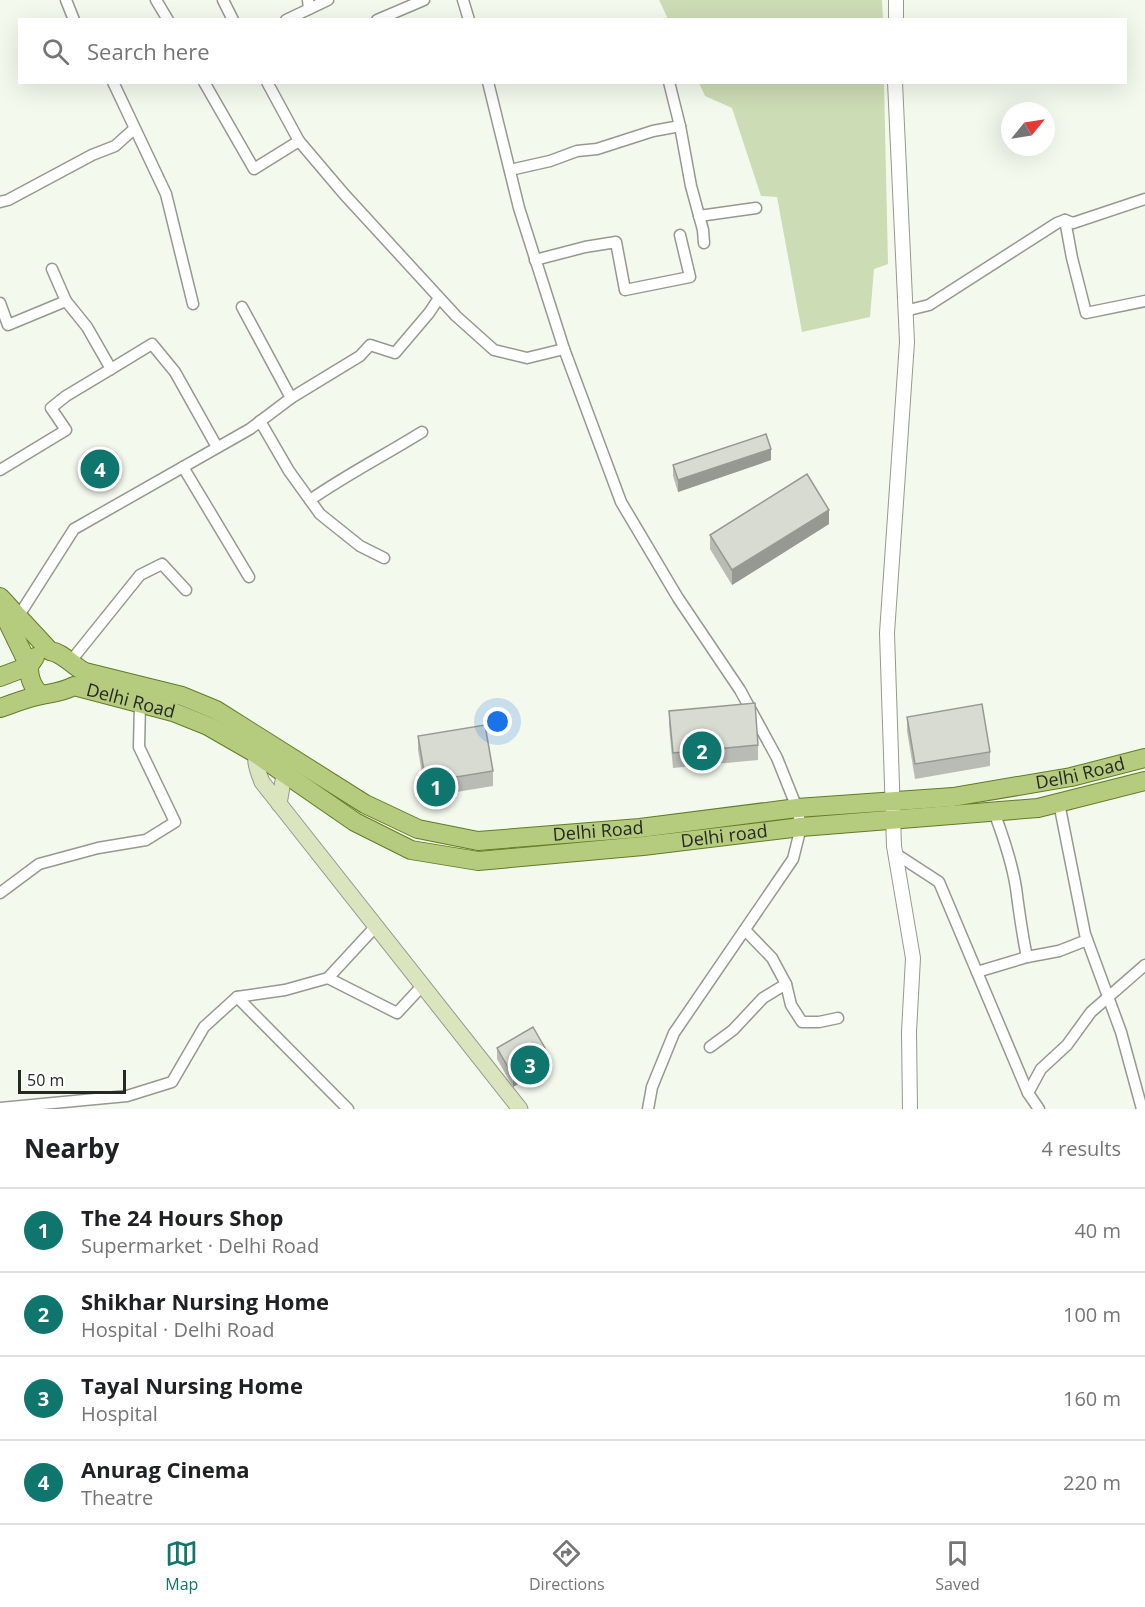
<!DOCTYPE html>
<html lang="en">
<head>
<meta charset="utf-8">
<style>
	:root { --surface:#fff; --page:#f6f6f6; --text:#202124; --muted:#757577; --line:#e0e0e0; --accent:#0f766e }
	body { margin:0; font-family:"Open Sans",sans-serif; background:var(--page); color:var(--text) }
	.compass { position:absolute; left:1001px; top:102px; width:54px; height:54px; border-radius:50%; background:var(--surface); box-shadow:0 6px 24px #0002; rotate:60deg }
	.scale { position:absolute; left:18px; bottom:15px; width:108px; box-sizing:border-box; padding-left:6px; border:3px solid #262824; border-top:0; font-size:16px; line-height:21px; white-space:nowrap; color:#262824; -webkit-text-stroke:4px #fff; paint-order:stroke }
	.you { position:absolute; left:498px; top:722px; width:21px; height:21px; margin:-15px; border:4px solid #fff; border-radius:50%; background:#1a73e8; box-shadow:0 0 0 9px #1a73e833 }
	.badge { display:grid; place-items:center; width:39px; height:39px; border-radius:50%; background:var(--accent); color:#fff; font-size:20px; font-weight:700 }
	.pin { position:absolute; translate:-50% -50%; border:3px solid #fff; box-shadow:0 2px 6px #0006 }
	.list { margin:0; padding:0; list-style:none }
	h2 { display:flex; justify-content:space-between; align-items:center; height:78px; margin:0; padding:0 24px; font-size:26px }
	h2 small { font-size:20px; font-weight:400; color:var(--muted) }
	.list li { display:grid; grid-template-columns:39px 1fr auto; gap:18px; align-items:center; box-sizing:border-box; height:84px; padding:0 24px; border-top:2px solid var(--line) }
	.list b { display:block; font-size:22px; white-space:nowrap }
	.list p { margin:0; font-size:20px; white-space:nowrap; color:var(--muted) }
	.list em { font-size:20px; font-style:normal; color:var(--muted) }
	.icon { flex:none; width:33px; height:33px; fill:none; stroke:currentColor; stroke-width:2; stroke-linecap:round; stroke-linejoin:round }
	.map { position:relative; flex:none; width:1145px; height:1109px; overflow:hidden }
	.search { position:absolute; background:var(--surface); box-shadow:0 6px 24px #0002; left:18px; right:18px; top:18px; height:66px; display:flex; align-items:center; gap:15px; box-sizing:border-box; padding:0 21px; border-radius:0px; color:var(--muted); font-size:22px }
	.sheet { height:414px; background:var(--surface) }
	nav { display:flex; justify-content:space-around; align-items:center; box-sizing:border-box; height:84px; border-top:2px solid var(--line); background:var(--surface); font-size:16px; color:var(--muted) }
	nav a { display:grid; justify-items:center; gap:3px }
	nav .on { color:var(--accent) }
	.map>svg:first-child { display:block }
	.green { fill:#ccdcb5 }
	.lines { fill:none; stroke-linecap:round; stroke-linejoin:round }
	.minor-casing { stroke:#95998f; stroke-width:13 }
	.tertiary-casing { stroke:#95998f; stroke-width:16 }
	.secondary-casing { stroke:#95998f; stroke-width:17 }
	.primary-casing { stroke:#627c25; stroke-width:20 }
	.minor { stroke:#fff; stroke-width:10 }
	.tertiary { stroke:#fff; stroke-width:14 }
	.secondary { stroke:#dae5be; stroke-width:15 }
	.primary { stroke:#b5cb7d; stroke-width:18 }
	.wall { fill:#b9bcb4 }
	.shaded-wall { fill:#969992 }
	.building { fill:#d7dbd1; stroke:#969992; stroke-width:1.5 }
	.labels { text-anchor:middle; stroke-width:4.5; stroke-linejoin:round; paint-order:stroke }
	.street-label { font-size:18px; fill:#262824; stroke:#fff }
</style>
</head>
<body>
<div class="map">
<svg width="1145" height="1109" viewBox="0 0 1145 1109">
	<rect width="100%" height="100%" fill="#f4f9ee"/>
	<g class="green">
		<path d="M659,0h223l1,19h-215z"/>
		<path d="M699,83h185l4,181 -14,5 -4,48 -68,15 -25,-135 -16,-1 -29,-88 -27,-12z"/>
	</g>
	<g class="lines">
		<g class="minor-casing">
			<g id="minor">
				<path d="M66,0l8,20"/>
				<path d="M156,0l12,20"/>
				<path d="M223,0l10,20"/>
				<path d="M463,0l6,20"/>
				<path d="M309,9l19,-9"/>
				<path d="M286,20l23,-11 -1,-9"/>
				<path d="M377,20l47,-20"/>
				<path d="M113,82l53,112 27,110"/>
				<path d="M204,82l50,87 45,-28"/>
				<path d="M267,82l32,59 45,53 112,122 38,34 33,8 37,-9"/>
				<path d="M488,82l31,126 45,141 57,153 57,96 62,92 37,68 20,50 4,19 -8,32 -119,174 -22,54 -4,22"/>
				<path d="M680,126l11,60 12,44 1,13"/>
				<path d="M510,170l40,-9 27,-10 20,-2 56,-18 27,-5 -11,-44"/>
				<path d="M0,202l8,-2 84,-45 23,-9 19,-17"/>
				<path d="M699,216l57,-8"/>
				<path d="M1065,220l7,38 14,55 59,-12"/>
				<path d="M535,260l50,-13 31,-5 9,48 65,-13 -10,-42"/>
				<path d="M66,301l21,26 24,42 41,-25 23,28 42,75"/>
				<path d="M0,303l8,22 58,-24 -14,-32"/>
				<path d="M905,311l24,-6 128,-82 8,-3 8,3 72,-24"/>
				<path d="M291,398l69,-42 10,-11 25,8 34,-40 10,-15"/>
				<path d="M260,421l29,50 31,43 40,32 24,12"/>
				<path d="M183,467l66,110"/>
				<path d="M0,470l66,-40 -15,-22 15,-12 45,-27"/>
				<path d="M310,500c36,-25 75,-45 112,-68"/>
				<path d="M18,617l56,-88 176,-100 41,-31 -49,-91"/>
				<path d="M70,662l70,-87 22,-11 24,26"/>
				<path d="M1059,803l26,131 36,98 21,77"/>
				<path d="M994,812c9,24 18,50 22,76 3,23 6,46 11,69"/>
				<path d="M896,854l43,28 89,211 11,16"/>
				<path d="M0,893l39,-29 59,-16 48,-8 29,-18 -36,-75 1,-44"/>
				<path d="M977,972l50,-15 32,-6 28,-11"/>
				<path d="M328,978l69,35 26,-28"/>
				<path d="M786,984l5,21 11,17h17l19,-4"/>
				<path d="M237,997l111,112"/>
				<path d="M710,1047l23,-17 30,-32 23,-14 -14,-26 -27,-28"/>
				<path d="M1028,1093l13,-24 26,-24 24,-33 54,-47"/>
				<path d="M0,1108l127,-12 45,-14 32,-55 33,-30 48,-7 43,-12 48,-52"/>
			</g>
		</g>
		<g class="tertiary-casing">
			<g id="tertiary">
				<path d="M896,20v-20"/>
				<path d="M895,82l12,260 -20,291 7,213 19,112 -4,74 1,77"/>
			</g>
		</g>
		<g class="secondary-casing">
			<g id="secondary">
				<path d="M260,746c-8,12 -3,23 2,36l258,327"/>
				<path d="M279,804l5,-29 7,-10"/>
			</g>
		</g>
		<g class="primary-casing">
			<g id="primary">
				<path id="s1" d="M0,597l50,54c14,2 22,15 35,21l97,24 34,14 149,94 53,25 60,12 162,-13 157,-20 156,-11 118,-20 74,-19"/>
				<path d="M0,606l29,60c0,13 3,19 11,29"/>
				<path d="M0,677l29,-11 6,-9"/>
				<path id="s2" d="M0,708c12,-4 24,-9 37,-12 15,-4 21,-2 37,-10l99,26 35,14 47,27 100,69 56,28 67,11 165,-15 158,-19 237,-19 107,-27"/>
			</g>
		</g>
		<use href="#minor" class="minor"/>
		<use href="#tertiary" class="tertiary"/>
		<use href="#secondary" class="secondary"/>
		<use href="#primary" class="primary"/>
	</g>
	<g class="wall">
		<path d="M771,460l-93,32 -5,-16v-11z"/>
		<path d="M829,524l-97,61 -22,-36v-14z"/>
		<path d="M669,711l89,34v15l-85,8 -4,-42z"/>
		<path d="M907,717l83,35v14l-75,13 -8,-48z"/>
		<path d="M418,736l75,35v15l-67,11 -8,-47z"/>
		<path d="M497,1048l52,18 -36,21 -16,-28z"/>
	</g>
	<g class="shaded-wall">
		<path d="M771,449v11l-93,32v-12z"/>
		<path d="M829,510v14l-97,61v-15z"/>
		<path d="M549,1055v11l-36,21v-11z"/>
	</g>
	<g class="building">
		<path d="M766,434l5,15 -93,31 -5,-15z"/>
		<path d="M807,474l22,36 -97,60 -22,-35z"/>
		<path d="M755,703l3,42 -85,8 -4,-42z"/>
		<path d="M982,704l8,48 -75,12 -8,-47z"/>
		<path d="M485,725l8,46 -67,11 -8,-46z"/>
		<path d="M533,1027l16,28 -36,21 -16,-28z"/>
	</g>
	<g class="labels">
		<g class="street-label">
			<text dy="6" stroke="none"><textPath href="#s2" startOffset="136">Delhi Road</textPath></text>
			<text dy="6" stroke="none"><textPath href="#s1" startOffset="1154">Delhi Road</textPath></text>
			<text dy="6" stroke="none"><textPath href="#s1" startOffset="668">Delhi Road</textPath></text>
			<text dy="6" stroke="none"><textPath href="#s2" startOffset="771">Delhi road</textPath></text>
		</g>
	</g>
</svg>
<svg class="compass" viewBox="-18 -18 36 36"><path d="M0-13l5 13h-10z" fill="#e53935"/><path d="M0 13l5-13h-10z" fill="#757577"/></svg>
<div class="scale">50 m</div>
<div class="you"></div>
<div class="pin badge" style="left:436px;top:787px">1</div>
<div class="pin badge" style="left:702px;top:751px">2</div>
<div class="pin badge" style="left:530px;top:1065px">3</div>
<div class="pin badge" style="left:100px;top:469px">4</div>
<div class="search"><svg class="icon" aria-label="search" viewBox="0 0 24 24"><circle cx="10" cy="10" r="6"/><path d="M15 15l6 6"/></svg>Search here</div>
</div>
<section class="sheet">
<h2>Nearby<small>4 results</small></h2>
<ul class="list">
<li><span class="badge">1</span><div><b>The 24 Hours Shop</b><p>Supermarket · Delhi Road</p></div><em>40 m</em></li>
<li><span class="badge">2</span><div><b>Shikhar Nursing Home</b><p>Hospital · Delhi Road</p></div><em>100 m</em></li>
<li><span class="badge">3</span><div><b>Tayal Nursing Home</b><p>Hospital</p></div><em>160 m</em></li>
<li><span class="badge">4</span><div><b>Anurag Cinema</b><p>Theatre</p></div><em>220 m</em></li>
</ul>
</section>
<nav>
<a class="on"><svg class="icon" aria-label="map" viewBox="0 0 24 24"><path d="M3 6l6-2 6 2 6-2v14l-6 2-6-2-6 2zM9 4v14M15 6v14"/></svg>Map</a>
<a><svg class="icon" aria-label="directions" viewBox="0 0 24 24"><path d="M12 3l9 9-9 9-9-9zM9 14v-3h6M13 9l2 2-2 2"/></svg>Directions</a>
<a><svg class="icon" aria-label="saved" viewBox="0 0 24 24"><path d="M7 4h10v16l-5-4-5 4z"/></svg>Saved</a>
</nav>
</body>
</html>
